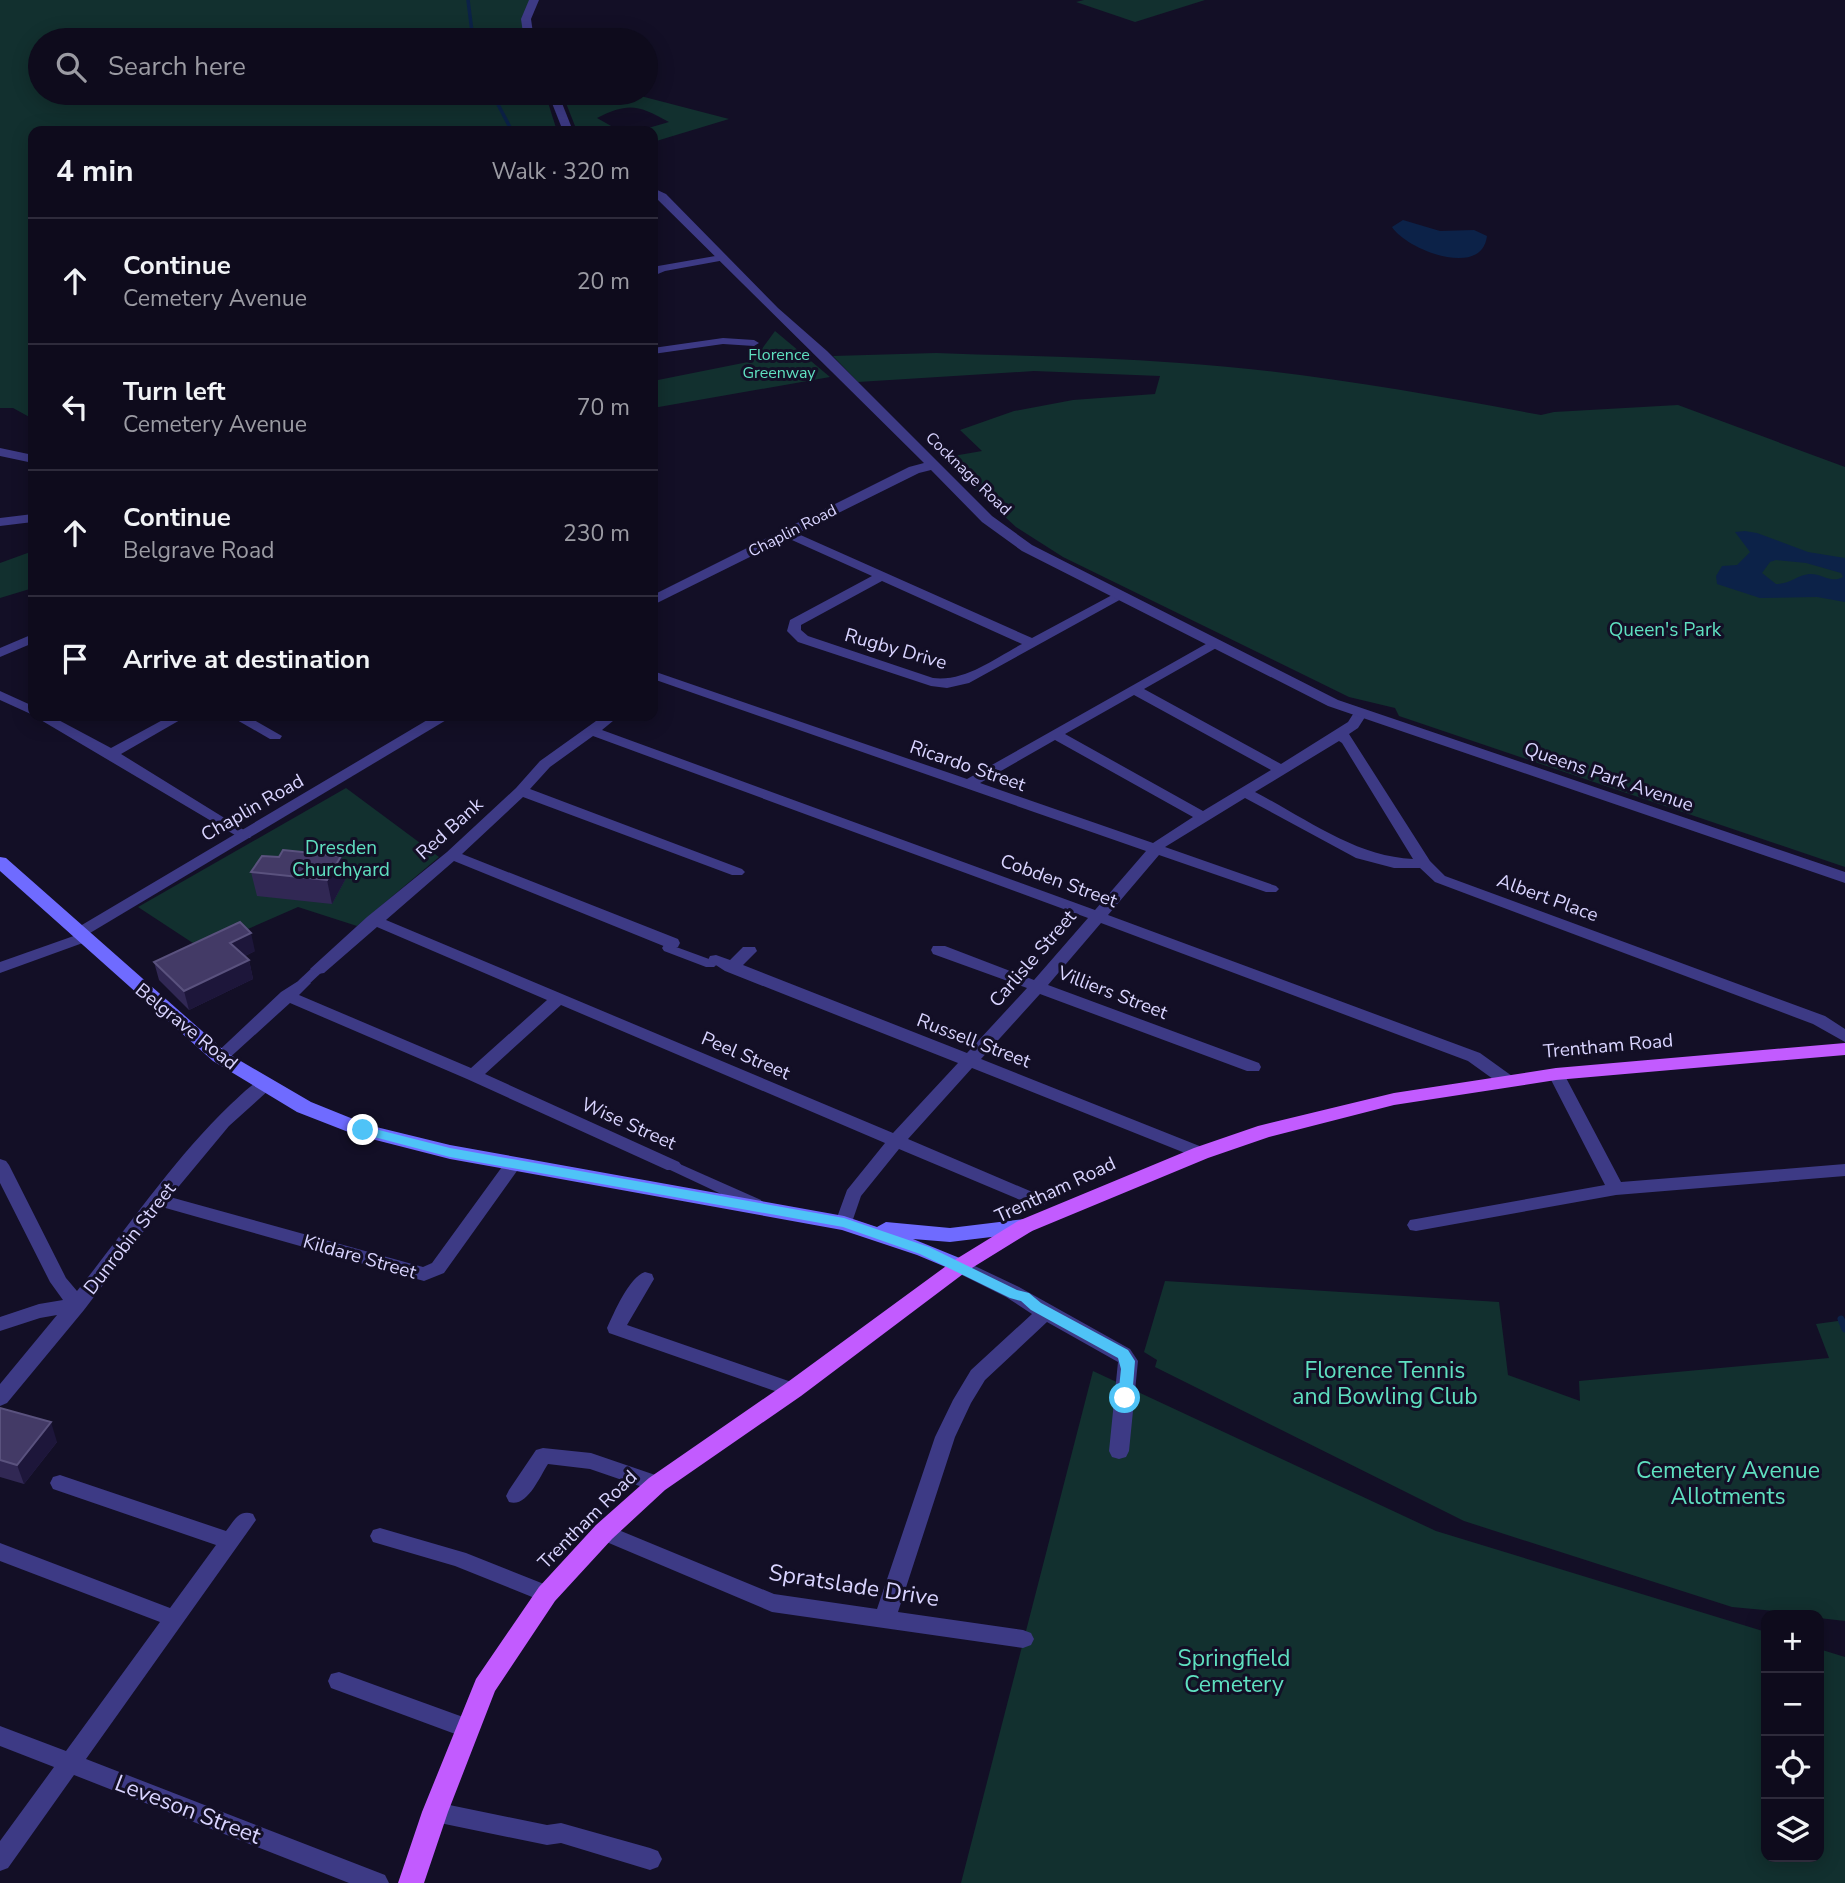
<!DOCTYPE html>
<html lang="en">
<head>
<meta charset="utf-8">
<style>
	:root { --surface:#0e0b1c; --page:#1c1929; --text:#f1f3f6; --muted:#9b9ba3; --line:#2e2b3b }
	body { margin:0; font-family:"Nunito Sans",sans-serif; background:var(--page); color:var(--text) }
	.controls { position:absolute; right:21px; bottom:21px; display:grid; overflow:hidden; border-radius:14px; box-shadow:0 4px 18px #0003 }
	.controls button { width:63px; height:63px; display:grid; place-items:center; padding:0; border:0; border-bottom:2px solid var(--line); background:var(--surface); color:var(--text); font:35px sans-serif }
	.stop { position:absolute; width:21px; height:21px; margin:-16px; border:5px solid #4fc3f7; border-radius:50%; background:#fff }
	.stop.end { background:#4fc3f7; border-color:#fff; box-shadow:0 2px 7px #0008 }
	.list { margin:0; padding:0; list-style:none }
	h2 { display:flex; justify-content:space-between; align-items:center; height:91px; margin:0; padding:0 28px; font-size:30px }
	h2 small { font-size:23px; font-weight:400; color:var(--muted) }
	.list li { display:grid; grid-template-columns:46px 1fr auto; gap:21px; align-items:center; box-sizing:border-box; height:126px; padding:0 28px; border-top:2px solid var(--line) }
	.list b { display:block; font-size:26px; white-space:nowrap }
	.list p { margin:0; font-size:23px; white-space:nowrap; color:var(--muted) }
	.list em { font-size:23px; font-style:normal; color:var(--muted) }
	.icon { flex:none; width:38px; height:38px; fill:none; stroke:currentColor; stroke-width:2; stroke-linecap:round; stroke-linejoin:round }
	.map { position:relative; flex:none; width:1845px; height:1883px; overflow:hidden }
	.search { position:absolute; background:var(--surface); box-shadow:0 4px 18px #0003; left:28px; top:28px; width:630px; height:77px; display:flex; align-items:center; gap:18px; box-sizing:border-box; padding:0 24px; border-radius:38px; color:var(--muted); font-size:26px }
	.panel { position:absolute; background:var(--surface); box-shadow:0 4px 18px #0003; left:28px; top:126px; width:630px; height:595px; border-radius:14px }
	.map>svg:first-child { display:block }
	.green { fill:#12302f }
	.water { fill:#0c2248; fill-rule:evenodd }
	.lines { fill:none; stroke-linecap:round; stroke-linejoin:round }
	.stream-far1 { stroke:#0c2248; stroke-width:3.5 }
	.stream { stroke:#0c2248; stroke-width:7 }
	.pedestrian { fill:#3d3a85; fill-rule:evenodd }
	.minor { fill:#3d3a85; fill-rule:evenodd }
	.tertiary { fill:#3d3a85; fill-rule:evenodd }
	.secondary { fill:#6f6bff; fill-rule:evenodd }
	.primary { fill:#c25bff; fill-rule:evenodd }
	.wall { fill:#312854 }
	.shaded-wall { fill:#1d163a }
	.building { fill:#433a66; stroke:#5a527e; stroke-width:2 }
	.route { fill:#4fc3f7 }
	.labels { text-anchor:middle; stroke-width:6; stroke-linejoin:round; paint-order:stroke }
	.far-park-label { font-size:16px; fill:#5fe0c0; stroke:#130f26 }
	.far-street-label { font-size:16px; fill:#d9d4ff; stroke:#130f26 }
	.park-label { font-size:19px; fill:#5fe0c0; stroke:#130f26 }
	.street-label { font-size:19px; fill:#d9d4ff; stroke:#130f26 }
	.near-park-label { font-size:23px; fill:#5fe0c0; stroke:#130f26 }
	.near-street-label { font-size:23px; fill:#d9d4ff; stroke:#130f26 }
</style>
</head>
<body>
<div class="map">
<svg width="1845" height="1883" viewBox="0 0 1845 1883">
	<rect width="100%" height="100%" fill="#130f26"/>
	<g class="green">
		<path d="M0,0h535l-10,22 4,18h-489v53h505l12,38h-524v288l-20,-11h-13z"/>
		<path d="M1084,0h121l-70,22 -59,-20z"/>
		<path d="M562,93h67l100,26 -76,23v-11h-15l31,-9c-31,-17 -40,-20 -72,-4l23,13h-43z"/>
		<path d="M775,331l55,46 -177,31v-27l100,-20z"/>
		<path d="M936,353c81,3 163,4 244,10 121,8 241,30 361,52l13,-3 124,-7 167,62v400l-446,-151 -4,-8 -46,-11 -286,-140 -47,-30 -62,-57 6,-5 -7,-9 29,-5 -22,-21 54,-19 59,-11 82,-6 5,-18 -126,-5 -176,11 -25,-26z"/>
		<path d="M33,551v37l-33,10v-35z"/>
		<path d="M346,788l93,69 -82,69 -59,-19 -96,42 -64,-42z"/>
		<path d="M1165,1281l334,21 9,73 72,26 -1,-20 250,-23 -13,-34 29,-4v301l-26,-3v-3l-87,-8 -268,-86 -309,-154 2,-7 -13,-8z"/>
		<path d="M1093,1371l343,160 330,101v225h53v-208l26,8v226h-884z"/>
	</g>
	<g class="water">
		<path d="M1403,220l37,11 34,-1 13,6c-5,43 -80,14 -95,-9z"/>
		<path d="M1745,531l12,2 51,19 37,6v44l-28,-5 -57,1 -43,-14 -1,-8 6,-10 15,-1 13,-13 -15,-20zM1776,560l30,3 35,10 2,4c-12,7 -21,-4 -34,-3 -11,1 -19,10 -33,10l-14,-11 8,-11z"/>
	</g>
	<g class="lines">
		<g class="stream-far1">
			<path d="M468,0l5,40"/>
			<path d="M492,93l20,38"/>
		</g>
		<path class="stream" d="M1841,1319l4,10"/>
		<g class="pedestrian">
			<path d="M668,944l41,15 7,-3 6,4 -8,7h-8l-42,-16 -2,-3 2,-3z"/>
			<path d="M318,965l6,4 -2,3 -15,14h-8l-2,-3 2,-3 15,-14z"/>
			<path d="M673,1161l88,39 2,4 -2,4h-10l-83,-39 -2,-3 2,-3z"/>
		</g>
		<g class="minor">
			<path d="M721,255l5,3 -1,2 -60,11 -12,5v-7l5,-3z"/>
			<path d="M723,338l31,2 5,3 -5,3 -31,-2 -70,10v-6z"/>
			<path d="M0,448l33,7v8l-33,-7z"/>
			<path d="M33,514v8l-33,4v-8z"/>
			<path d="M787,529l245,109 82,-44h10l1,3 -156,86 -22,5 -16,-2 -133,-44 -11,-11 3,-11 82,-44 -89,-40v-6zM882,581l140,63c-27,14 -57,38 -89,34l-125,-42 -7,-6v-5z"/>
			<path d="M33,634v9l-33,14v-9z"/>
			<path d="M1213,640l7,4 -2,3 -74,42 137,75 67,-42 7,-11h10l2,3 -9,14 -9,6 81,127 15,15 380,140 20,13v13l-32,-18 -378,-142 -15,-14h-26l-38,-10 -111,-60 -80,49 111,39 3,3 -3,3h-10l-107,-37 -51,60 372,138 32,23 2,4 -2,4h-12l-32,-23 -367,-138 -53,62 211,78 2,4 -2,4h-12l-207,-77 -59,65 226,90 3,4 -3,4h-12l-223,-89 -64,71 136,58 3,4 -3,4h-12l-133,-56 -38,47 -11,32h-12l-3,-5 12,-33 38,-47 -324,-138 -76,69 194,88 3,4 -3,4h-12l-200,-91 -177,-76 -64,58h-12l-2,-4 69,-65 22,-14 8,5 -12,12 172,73 76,-68 -170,-73 -53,46 -6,1 -8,-5 57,-52 80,-65 69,-64 24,-27 63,-45h16l-17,14 493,180 51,-59 -493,-172v-8l314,108zM1134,695l137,75 -68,41 -138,-77zM593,736l495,182 -54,62 -89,-34h-12l-2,4 2,4 94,34 -60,65 -224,-88 14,-14 -2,-4h-12l-13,13 -14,-5 -6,1 -2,4 17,11 233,92 -65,70 -507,-213 68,-59 212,86h12l2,-4 -2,-4 -216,-85 61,-57 209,78h10l3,-3 -3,-3 -212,-80 20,-22zM1055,740l138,77 -40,26 -173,-60zM1339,741l3,2 71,116c-57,-2 -108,-41 -158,-67z"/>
			<path d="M0,691l33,15v9l-33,-15z"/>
			<path d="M34,716h17l60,32 59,-32h17l-66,38 131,81 -2,3h-10z"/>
			<path d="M230,716h17l35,20 -2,3h-10z"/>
			<path d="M85,932l6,2 2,3 -2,3 -91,33v-11z"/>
			<path d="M1556,1068l8,6 57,108 224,-18v12l-229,19 -200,36 -6,-1 -3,-5 3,-5 6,-1 189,-34 -57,-111z"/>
			<path d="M264,1079l6,2 2,4 -2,4 -41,37 -59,71 253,70 9,-4 75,-103h12l3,4 -78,109 -20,8 -262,-74 -78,103 -77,93 -7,3v-22l57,-69 -17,3 -40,13v-14l39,-13 24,-4 -13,-18 -50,-99v-24l6,2 3,4 57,113 11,13c50,-62 95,-130 153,-186 10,-9 21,-22 34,-26z"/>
			<path d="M960,1259l59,28 111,62 8,12 -9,90 -3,6 -7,2 -7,-2 -3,-6 9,-89 -71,-40 -62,58 -14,23 -16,34 -57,175 125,18 8,3 3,6 -3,6 -8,3 -251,-36 -175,-74 -3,-6 3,-6 7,-2 170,70 103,15 58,-172 18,-37 18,-30 61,-56 -26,-17 -52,-26 -3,-5 3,-5z"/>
			<path d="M645,1272l7,2 2,5 -27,46 173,60 3,5 -3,5 -7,2 -7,-2 -177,-62 -2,-5c7,-15 22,-51 38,-56z"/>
			<path d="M543,1448l48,5 73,25 3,6 -3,6 -7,2 -67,-23 -42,-5c-9,14 -21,44 -39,38l-3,-6 3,-6 27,-40z"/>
			<path d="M60,1475l166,56c8,-10 13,-22 27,-17l3,6 -170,239 299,116 4,8h-40l-275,-108 -66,93 -8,3v-30l54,-74 -54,-21v-20l66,25 94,-129 -160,-61v-18l170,65 46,-63 -163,-56 -3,-6 3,-6z"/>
			<path d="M380,1528l86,25 88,35 3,6 -3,6 -7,3 -92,-37 -82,-24 -3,-6 3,-6z"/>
			<path d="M339,1672l135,49 3,7 -3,7 -8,3 -135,-50 -3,-7 3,-7z"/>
			<path d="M435,1802l112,23 14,-2 89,25 8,3 4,8 -4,8 -8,3 -89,-27 -14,2 -112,-23 -8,-3 -3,-7 3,-7z"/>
		</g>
		<g class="tertiary">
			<path d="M529,0h10l-8,19 3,21h-10l-3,-21z"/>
			<path d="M548,93h10l15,38h-10z"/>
			<path d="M653,188l13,6 112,114 49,43 165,165 40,29 306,155 507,172v11l-517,-177 -306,-155 -40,-29 -51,-52 -12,3 -266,132v-10l256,-128 15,-4 -271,-268z"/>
			<path d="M434,716h19l-368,220 -6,1 -9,-5z"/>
		</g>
		<path class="secondary" d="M0,857l6,1 221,195 84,49 57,23 82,20 394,71 33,11 9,-5 64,6 75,-9 7,2 3,5 -3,5 -7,2 -75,9 -37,-3 54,22 3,5 -3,5 -7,2 -43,-18 -75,-25 -392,-71 -94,-24 -59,-23 -84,-51 -213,-190z"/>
		<path class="primary" d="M1845,1043v12l-289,25 -162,25 -125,32 -61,21 -176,73 -65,40 -166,125 -136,94 -53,49 -57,62 -60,90 -47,121 -24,71h-26l24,-71 54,-133 63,-92 57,-62 53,-47 136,-94 168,-123 65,-40 176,-73 64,-22 136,-33 162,-25z"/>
	</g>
	<g class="wall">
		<path d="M341,856l4,24 -13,24 -75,-8 -6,-24 28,-15z"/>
		<path d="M255,951l-10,5 4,4 4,19 -64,31 -30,-30 -5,-18z"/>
		<path d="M0,1408l57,34 -33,42 -24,-7z"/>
	</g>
	<g class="shaded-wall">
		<path d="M341,856l4,24 -13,24 -5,-24z"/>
		<path d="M251,933l4,18 -20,10 -5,-18z"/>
		<path d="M249,960l4,19 -64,31 -5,-19z"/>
		<path d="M51,1422l6,20 -33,42 -7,-19z"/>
	</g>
	<g class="building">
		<path d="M283,850l58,6 -14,24 -76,-8 11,-16 17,1z"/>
		<path d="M240,922l11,11 -21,10 19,17 -65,31 -30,-29z"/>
		<path d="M0,1408l51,14 -34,43 -17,-5z"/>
	</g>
	<path class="route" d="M363,1126l87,22 394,70 85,29 88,43 12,3 12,10 87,47 7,11 -3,37 -7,6 -7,-6 3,-29 -3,-11 -87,-48 -10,-9 -11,-3 -90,-44 -77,-27 -393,-70 -91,-24 -2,-3z"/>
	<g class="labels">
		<g class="far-park-label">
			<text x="779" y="360">Florence<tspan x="779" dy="18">Greenway</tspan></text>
		</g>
		<g class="far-street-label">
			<text transform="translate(969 473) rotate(44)" y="6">Cocknage Road</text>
			<text transform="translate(792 530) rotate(-27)" y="6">Chaplin Road</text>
		</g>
		<g class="park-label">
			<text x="1665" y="636">Queen's Park</text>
			<text x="341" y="854">Dresden<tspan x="341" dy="22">Churchyard</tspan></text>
		</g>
		<g class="street-label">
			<text transform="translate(896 648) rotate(16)" y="7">Rugby Drive</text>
			<text transform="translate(968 765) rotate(19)" y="7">Ricardo Street</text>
			<text transform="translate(1609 776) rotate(19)" y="7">Queens Park Avenue</text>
			<text transform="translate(252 807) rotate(-30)" y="7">Chaplin Road</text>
			<text transform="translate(449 828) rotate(-42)" y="7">Red Bank</text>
			<text transform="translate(1059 880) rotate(20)" y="7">Cobden Street</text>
			<text transform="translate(1548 897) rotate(20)" y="7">Albert Place</text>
			<text transform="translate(1032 958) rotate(-49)" y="7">Carlisle Street</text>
			<text transform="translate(1113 992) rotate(21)" y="7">Villiers Street</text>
			<text transform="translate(187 1026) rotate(39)" y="7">Belgrave Road</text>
			<text transform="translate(974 1040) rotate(21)" y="7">Russell Street</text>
			<text transform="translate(1608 1045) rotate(-5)" y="7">Trentham Road</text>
			<text transform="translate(746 1055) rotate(23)" y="7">Peel Street</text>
			<text transform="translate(629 1123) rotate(24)" y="7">Wise Street</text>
			<text transform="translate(1055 1189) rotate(-25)" y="7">Trentham Road</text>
			<text transform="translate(129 1238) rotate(-52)" y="7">Dunrobin Street</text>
			<text transform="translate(360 1256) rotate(16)" y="7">Kildare Street</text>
			<text transform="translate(587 1519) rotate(-45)" y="7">Trentham Road</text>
		</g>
		<g class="near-park-label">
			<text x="1385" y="1378">Florence Tennis<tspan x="1385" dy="26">and Bowling Club</tspan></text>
			<text x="1728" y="1478">Cemetery Avenue<tspan x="1728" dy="26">Allotments</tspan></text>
			<text x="1234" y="1666">Springfield<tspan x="1234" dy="26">Cemetery</tspan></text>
		</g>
		<g class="near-street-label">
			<text transform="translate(854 1585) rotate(9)" y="8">Spratslade Drive</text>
			<text transform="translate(188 1809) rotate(21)" y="8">Leveson Street</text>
		</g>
	</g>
</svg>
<div class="controls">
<button>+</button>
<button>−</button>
<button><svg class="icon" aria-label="locate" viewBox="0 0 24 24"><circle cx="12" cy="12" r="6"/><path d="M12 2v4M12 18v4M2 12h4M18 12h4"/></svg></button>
<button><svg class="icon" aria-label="layers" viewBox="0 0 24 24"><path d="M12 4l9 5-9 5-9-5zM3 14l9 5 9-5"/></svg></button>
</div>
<div class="stop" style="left:1125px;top:1398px"></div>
<div class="stop end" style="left:363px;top:1130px"></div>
<div class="search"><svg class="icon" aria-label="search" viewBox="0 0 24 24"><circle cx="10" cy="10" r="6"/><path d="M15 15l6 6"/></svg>Search here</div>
<section class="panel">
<h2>4 min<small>Walk · 320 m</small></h2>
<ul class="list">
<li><svg class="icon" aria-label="ahead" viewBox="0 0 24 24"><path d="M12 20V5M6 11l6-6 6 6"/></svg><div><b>Continue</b><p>Cemetery Avenue</p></div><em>20 m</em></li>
<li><svg class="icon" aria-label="left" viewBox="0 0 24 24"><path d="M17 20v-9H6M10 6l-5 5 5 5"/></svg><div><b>Turn left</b><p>Cemetery Avenue</p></div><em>70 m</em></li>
<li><svg class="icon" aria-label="ahead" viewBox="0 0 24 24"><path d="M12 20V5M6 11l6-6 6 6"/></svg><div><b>Continue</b><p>Belgrave Road</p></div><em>230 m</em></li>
<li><svg class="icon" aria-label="arrive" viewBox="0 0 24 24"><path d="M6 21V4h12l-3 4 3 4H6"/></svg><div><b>Arrive at destination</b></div></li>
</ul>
</section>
</div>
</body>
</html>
